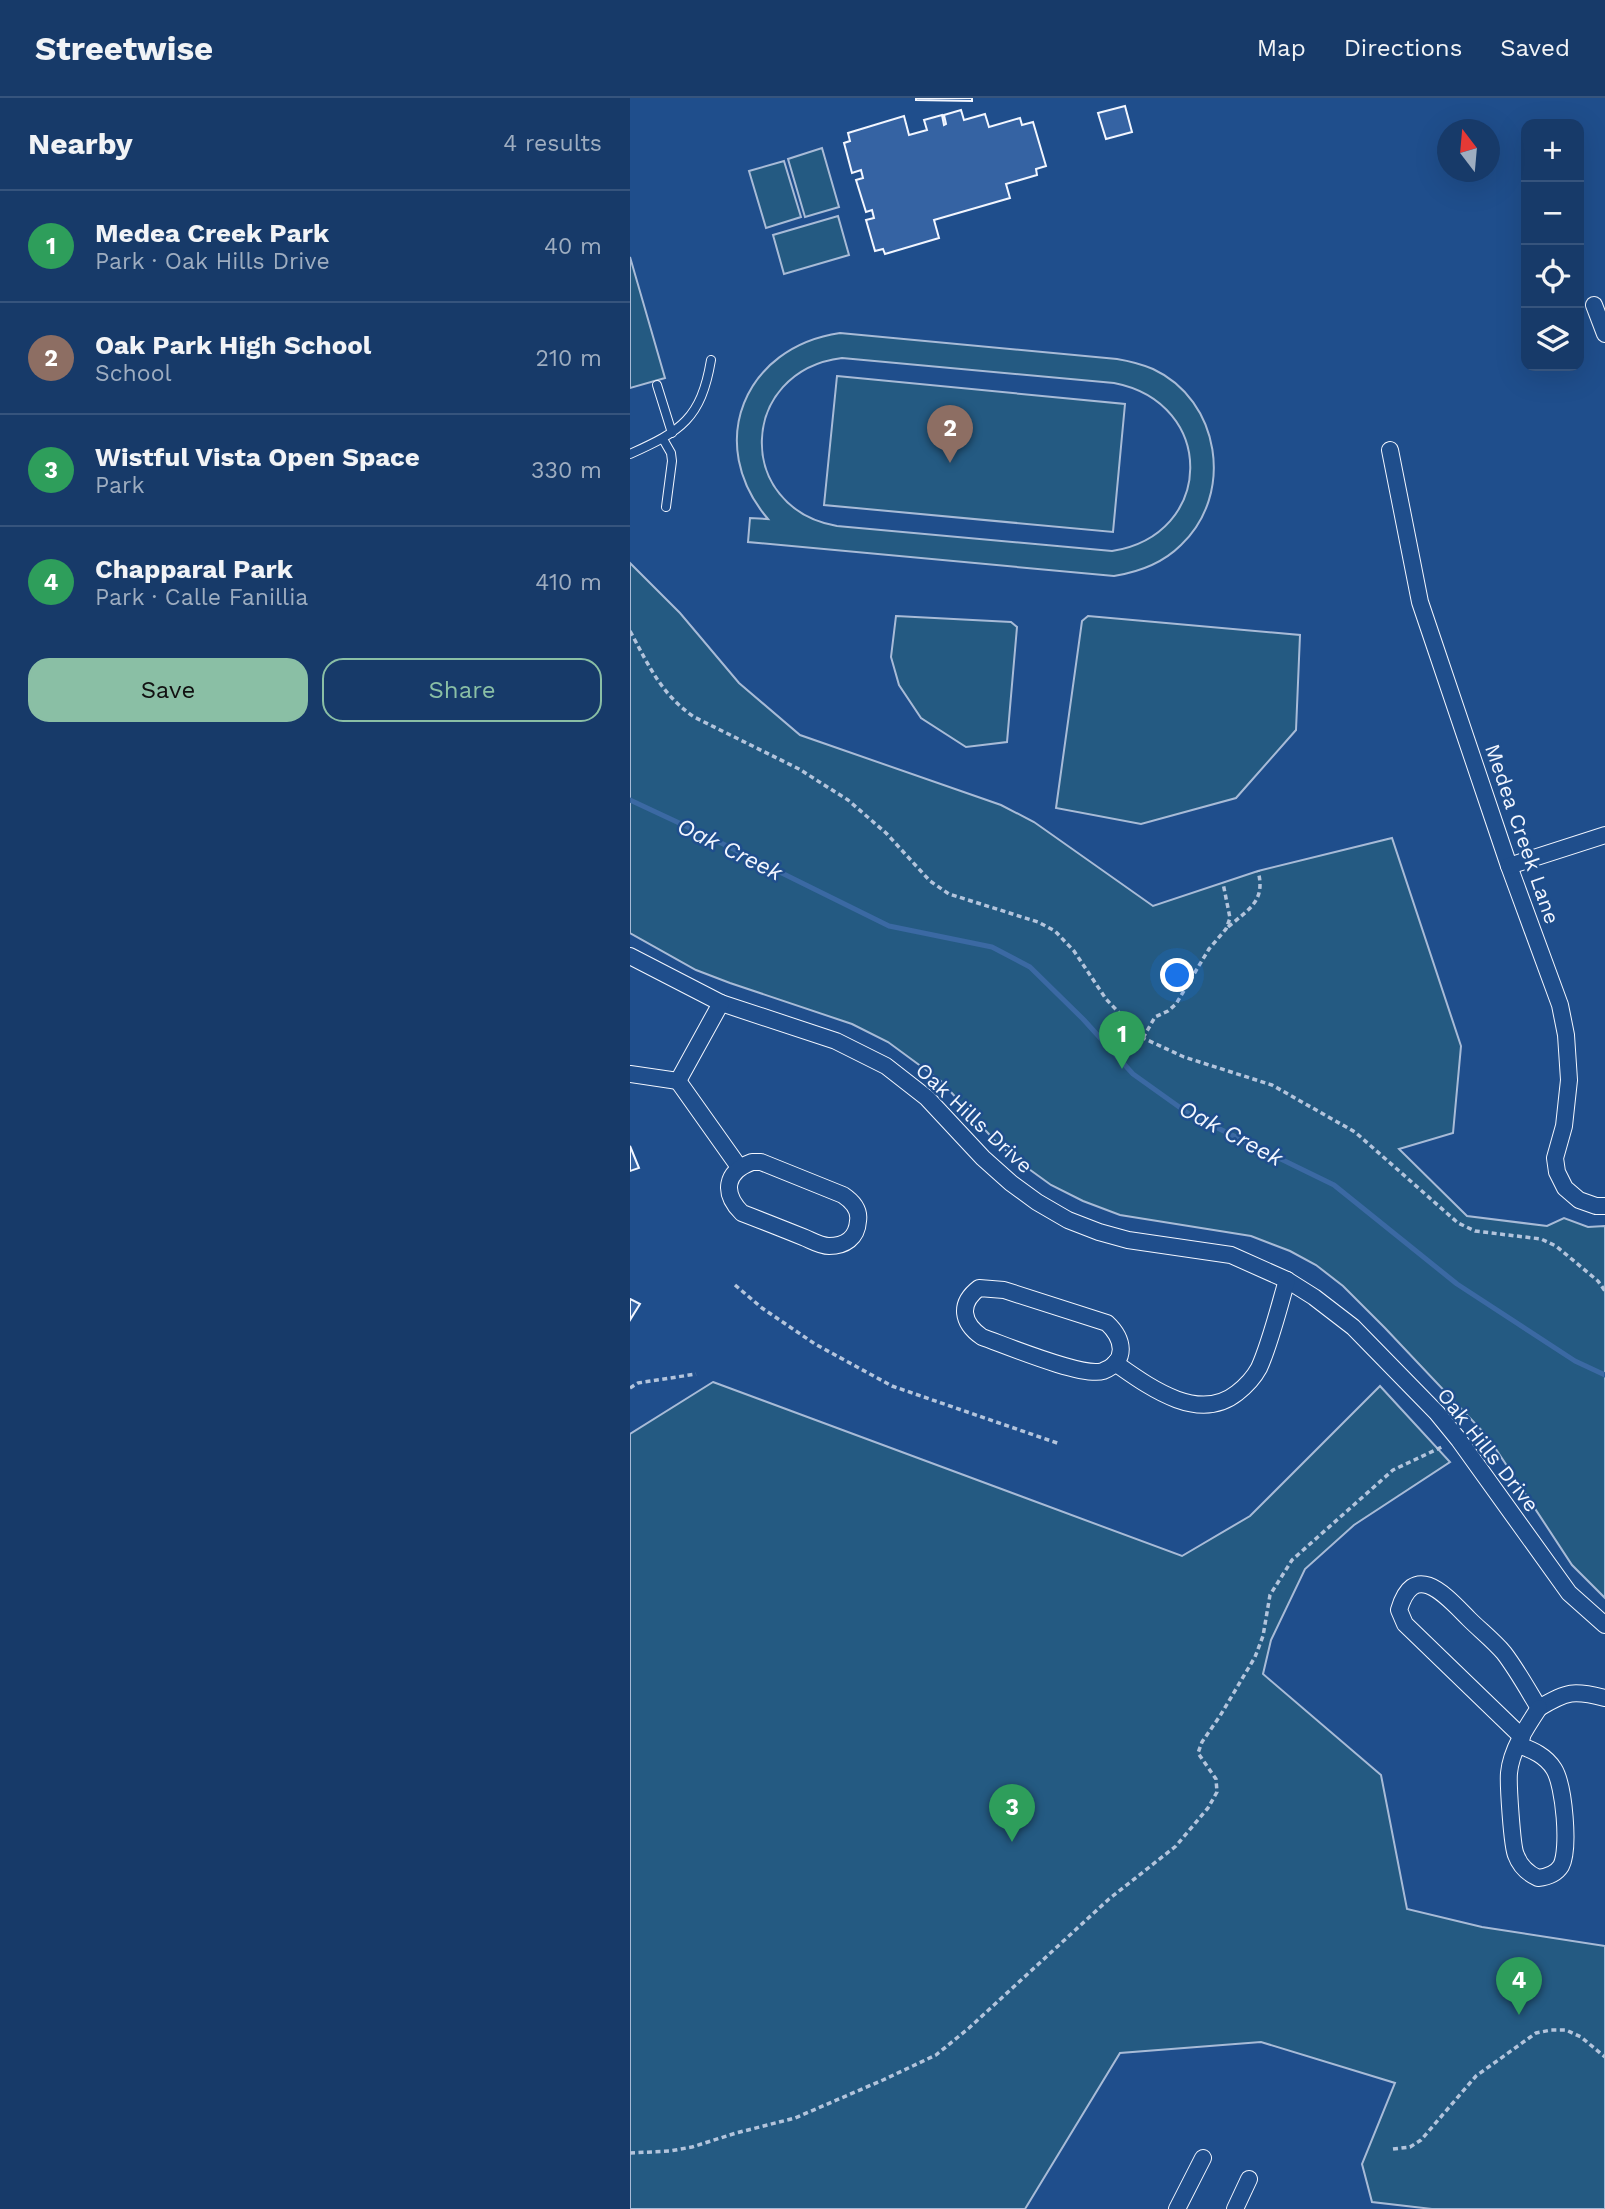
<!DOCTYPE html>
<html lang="en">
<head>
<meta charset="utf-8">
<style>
	:root { --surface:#173a69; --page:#244571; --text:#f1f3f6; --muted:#9eadc0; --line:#36547d; --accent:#8abfa5 }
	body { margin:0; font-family:"Work Sans",sans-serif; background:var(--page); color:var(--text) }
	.controls { position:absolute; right:21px; top:21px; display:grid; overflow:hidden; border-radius:14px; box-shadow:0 7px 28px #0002 }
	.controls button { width:63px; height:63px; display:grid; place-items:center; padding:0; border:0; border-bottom:2px solid var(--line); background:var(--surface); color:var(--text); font:35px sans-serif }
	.compass { position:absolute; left:807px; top:21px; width:63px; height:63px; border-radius:50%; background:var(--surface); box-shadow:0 7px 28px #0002; rotate:344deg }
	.you { position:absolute; left:548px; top:878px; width:24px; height:24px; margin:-18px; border:5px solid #fff; border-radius:50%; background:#1a73e8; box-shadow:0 0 0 10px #1a73e833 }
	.badge { display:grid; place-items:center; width:46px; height:46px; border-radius:50%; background:var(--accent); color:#fff; font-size:23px; font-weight:700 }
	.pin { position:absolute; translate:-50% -58px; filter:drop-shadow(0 2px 4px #0008) }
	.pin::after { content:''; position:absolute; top:37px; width:24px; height:21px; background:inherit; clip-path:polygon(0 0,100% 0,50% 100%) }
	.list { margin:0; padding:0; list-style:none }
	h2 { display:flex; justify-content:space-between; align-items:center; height:91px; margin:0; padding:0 28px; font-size:30px }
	h2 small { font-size:23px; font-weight:400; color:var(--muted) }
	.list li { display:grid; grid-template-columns:46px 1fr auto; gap:21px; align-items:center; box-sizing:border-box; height:112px; padding:0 28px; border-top:2px solid var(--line) }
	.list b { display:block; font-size:26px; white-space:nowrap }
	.list p { margin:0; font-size:23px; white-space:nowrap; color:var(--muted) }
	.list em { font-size:23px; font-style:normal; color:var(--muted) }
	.actions { display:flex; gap:14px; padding:21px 28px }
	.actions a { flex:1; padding:16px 0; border:2px solid var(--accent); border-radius:21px; text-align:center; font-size:24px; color:var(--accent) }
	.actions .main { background:var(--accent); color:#111 }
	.icon { flex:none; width:38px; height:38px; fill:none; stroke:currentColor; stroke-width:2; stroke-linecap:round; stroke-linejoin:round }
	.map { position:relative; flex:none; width:975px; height:2111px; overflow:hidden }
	header { display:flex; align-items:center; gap:42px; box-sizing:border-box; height:98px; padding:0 35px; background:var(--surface); border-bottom:2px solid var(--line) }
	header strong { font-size:33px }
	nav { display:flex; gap:38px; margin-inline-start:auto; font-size:24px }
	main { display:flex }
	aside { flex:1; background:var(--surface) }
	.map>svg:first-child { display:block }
	.green { fill:#245a82; stroke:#a8bbd7; stroke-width:2; fill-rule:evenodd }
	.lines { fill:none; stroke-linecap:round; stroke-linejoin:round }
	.stream { stroke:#3b69a3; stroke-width:5 }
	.building { fill:#3563a3; stroke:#f2f6ff; stroke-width:2 }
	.lane-casing { stroke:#f2f6ff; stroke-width:10 }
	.street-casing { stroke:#f2f6ff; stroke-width:18 }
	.path { stroke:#b3c4dc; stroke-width:3.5; stroke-dasharray:5 3.5; stroke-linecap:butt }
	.lane { stroke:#1f4e8c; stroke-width:8 }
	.street { stroke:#1f4e8c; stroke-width:16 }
	.labels { text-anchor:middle; stroke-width:5; stroke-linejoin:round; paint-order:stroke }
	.street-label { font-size:21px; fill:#f2f6ff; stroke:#1f4e8c }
	.water-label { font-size:23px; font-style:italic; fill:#f2f6ff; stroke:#1f4e8c }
</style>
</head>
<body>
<header>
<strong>Streetwise</strong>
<nav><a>Map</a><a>Directions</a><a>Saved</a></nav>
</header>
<main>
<aside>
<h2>Nearby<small>4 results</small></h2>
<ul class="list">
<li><span class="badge" style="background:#2e9e5b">1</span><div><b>Medea Creek Park</b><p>Park · Oak Hills Drive</p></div><em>40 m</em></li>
<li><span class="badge" style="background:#8d6e63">2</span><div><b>Oak Park High School</b><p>School</p></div><em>210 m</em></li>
<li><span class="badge" style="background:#2e9e5b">3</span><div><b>Wistful Vista Open Space</b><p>Park</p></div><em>330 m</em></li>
<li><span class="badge" style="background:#2e9e5b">4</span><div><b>Chapparal Park</b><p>Park · Calle Fanillia</p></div><em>410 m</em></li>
</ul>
<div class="actions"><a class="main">Save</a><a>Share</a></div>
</aside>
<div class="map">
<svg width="975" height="2111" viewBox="0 0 975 2111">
	<rect width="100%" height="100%" fill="#1f4e8c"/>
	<g class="green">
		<path d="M192,50l17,59 -34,10 -17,-58z"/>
		<path d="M154,63l17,56 -35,11 -17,-57z"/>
		<path d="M208,118l11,39 -65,19 -11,-39z"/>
		<path d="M0,159l35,121 -35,10z"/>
		<path d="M210,235l277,26c12,2 24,5 36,10 67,31 82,125 28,176 -19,19 -42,27 -67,31l-366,-34 2,-24 18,1c-64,-75 -24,-172 72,-186zM212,260l272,25c103,20 101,152 -2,168l-275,-25c-103,-18 -99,-155 5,-168z"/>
		<path d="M207,278l288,28 -12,128 -289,-27z"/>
		<path d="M0,465l50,50 59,70 61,52 201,70 33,17 119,84 105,-35 134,-33 69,208 -8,87 -54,16 68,67 80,10 17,-8 24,9 17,-1v372l-33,-33 -84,-128 -103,-109 -42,-42 -27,-21 -26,-14 -39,-15 -131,-21 -37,-14 -32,-16 -29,-21 -26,-22 -55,-61 -53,-39 -36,-18 -122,-41 -34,-13 -66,-37z"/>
		<path d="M266,518l115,6 6,5 -10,115 -41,5 -45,-29 -22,-33 -8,-28z"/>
		<path d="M458,518l212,19 -4,95 -60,68 -95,26 -85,-16 26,-187z"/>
		<path d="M83,1284l469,174 68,-40 130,-130 70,76 -96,63 -49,44 -34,71 -8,34 118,101 26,134 75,18 123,19v263h-173l-60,-7 -10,-38 33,-81 -134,-41 -141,11 -95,156h-395v-775z"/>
	</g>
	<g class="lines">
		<path class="stream" d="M0,702l77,36 182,90 103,21 38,20 53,52 50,55 56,40 145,71 123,99 118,77 30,14"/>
	</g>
	<g class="building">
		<path d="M286,0h56v3l-56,-1z"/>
		<path d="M495,8l7,26 -26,7 -8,-26z"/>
		<path d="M331,12l3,10 21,-6 4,13 31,-9 2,7 11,-3 13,44 -10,3 1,6 -31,9 4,14 -76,22 5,18 -54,16 -2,-5 -8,2 -9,-31 8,-2 -2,-8 -6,2 -10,-32 7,-2 -2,-8 -9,3 -8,-30 6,-2 -2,-8 56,-17 5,19 18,-5 -3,-10 18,-5 2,10 2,-1 -2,-9z"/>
		<path d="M0,1048l9,22 -9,3z"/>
		<path d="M0,1201l10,5 -10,16z"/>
	</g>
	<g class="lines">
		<g class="lane-casing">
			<g id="lane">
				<path d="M27,287l15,48"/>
				<path d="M33,341l8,14 1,8 -6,46"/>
				<path d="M0,356c51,-23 71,-35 81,-94"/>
			</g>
		</g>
		<g class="street-casing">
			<g id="street">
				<path d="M964,207l11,29"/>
				<path d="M760,352l30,152 89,264 51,139 6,30 3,45 -5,46 -9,32 2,14 8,16 14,12 17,6h9"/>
				<path d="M879,768l96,-31"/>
				<path d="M0,858l91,47 115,38 50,25 41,32 56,60 28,25 26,19 31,18 31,12 29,8 103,15 56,25 27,17 39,30 84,86 22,27 110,153 36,32"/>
				<path d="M0,976l48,7"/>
				<path d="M48,983l61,86"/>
				<path d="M48,983l43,-78"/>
				<path d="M122,1064h9l82,33c9,6 17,14 15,26 -1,17 -13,25 -29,25 -9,0 -18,-6 -26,-9 -20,-8 -40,-16 -61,-24 -20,-20 -17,-41 10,-51z"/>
				<path d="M349,1190l25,2 103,33c16,15 22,38 -4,48 -20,7 -98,-26 -121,-34 -20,-14 -24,-33 -3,-49z"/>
				<path d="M485,1265c33,23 83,61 122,30 9,-7 16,-14 22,-25 11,-24 20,-61 28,-88"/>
				<path d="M892,1639l-117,-113 -6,-14c15,-52 48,-13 70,9 11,11 25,22 35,34 13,17 24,37 35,55 28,-17 35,-18 66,-10"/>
				<path d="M888,1647c15,5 28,11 36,24 10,16 16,80 7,97 -5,8 -14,11 -23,12 -11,-5 -18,-12 -22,-23 -4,-8 -8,-72 -7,-82 2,-23 18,-47 30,-65"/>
				<path d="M547,2111l26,-51"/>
				<path d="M605,2111l14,-30"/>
			</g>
		</g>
		<g class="path">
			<path d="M0,533c19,35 31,63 64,86l105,52 49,31 38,33 44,48 19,13 89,28 17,9 19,20 32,48 37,39 41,19 88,28 83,47 103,91 17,8 66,8 15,7 42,35 7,10"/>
			<path d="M598,829c21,-18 38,-26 30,-56"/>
			<path d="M513,940l12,-21 13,-6 8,-7 33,-55 17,-20 4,-11 -7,-35"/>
			<path d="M105,1187l27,23 53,36 77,42 168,58"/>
			<path d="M0,1290l8,-5 58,-9"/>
			<path d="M763,2051l17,-2 11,-7 55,-64 60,-43 15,-3h15l15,7 24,20"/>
			<path d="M0,2055l40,-2 22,-4 44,-14 59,-15 88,-38 53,-25 33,-27 140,-129 67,-53 32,-38 9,-16 -1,-13 -18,-26 4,-11 18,-26 35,-59 8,-21 7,-41 22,-35 101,-90 51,-24"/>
		</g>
		<use href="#lane" class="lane"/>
		<use href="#street" class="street"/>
	</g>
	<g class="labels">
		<g class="street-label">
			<text transform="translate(892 736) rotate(71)" y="7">Medea Creek Lane</text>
			<text transform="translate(344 1020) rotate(43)" y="7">Oak Hills Drive</text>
			<text transform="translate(858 1352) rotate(52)" y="7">Oak Hills Drive</text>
		</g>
		<g class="water-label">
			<text transform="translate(100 751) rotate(26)" y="8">Oak Creek</text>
			<text transform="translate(601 1035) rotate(28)" y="8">Oak Creek</text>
		</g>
	</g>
</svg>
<div class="controls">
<button>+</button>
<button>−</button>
<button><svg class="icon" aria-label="locate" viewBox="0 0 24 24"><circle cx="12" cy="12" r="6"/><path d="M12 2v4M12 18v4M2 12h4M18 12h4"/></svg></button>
<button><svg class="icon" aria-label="layers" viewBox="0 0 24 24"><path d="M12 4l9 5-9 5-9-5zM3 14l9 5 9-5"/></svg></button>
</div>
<svg class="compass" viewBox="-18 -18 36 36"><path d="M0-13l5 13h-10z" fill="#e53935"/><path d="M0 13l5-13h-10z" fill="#9eadc0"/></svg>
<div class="you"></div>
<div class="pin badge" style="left:492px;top:971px;background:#2e9e5b">1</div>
<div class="pin badge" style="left:320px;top:365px;background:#8d6e63">2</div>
<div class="pin badge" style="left:382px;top:1744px;background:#2e9e5b">3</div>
<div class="pin badge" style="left:889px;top:1917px;background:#2e9e5b">4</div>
</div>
</main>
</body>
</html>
